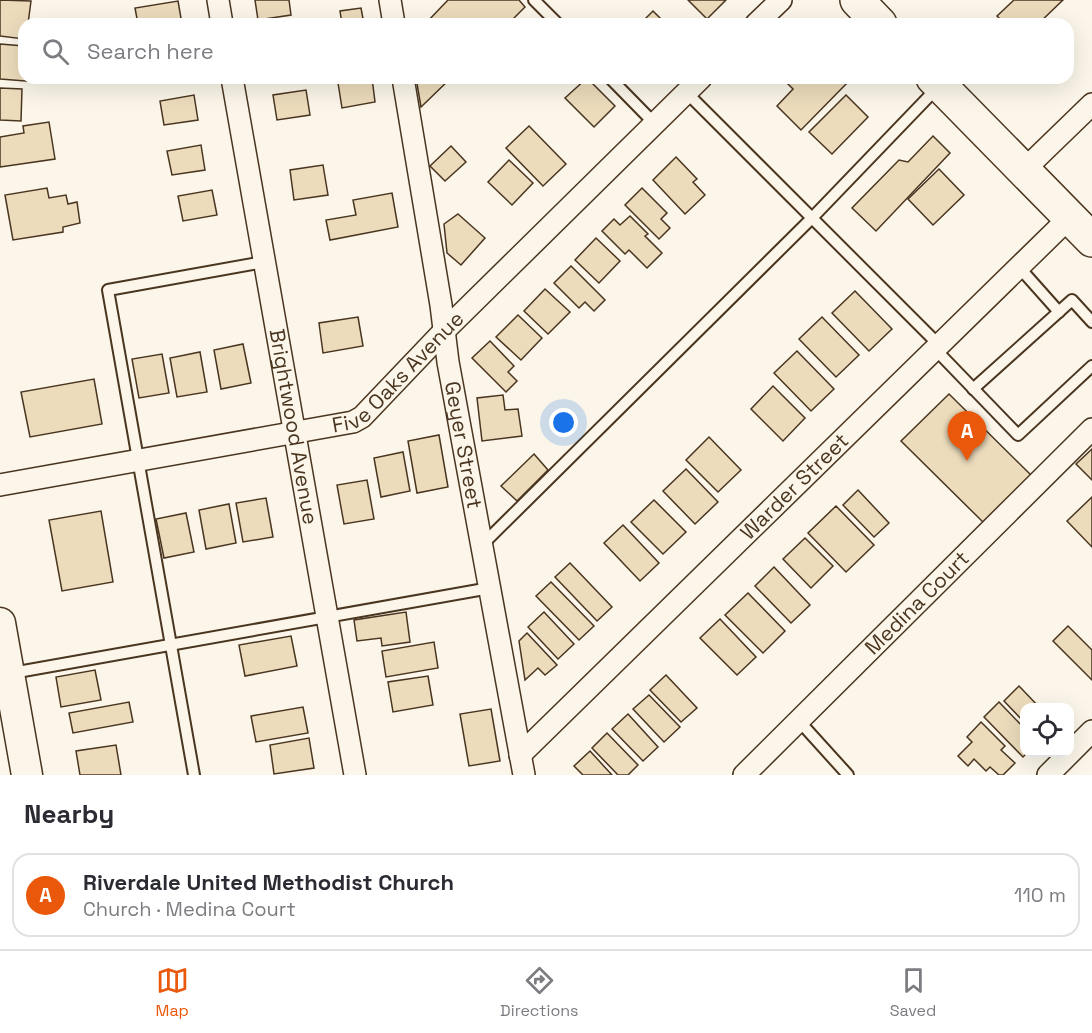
<!DOCTYPE html>
<html lang="en">
<head>
<meta charset="utf-8">
<style>
	:root { --surface:#fff; --page:#f2f2f3; --text:#2b2b33; --muted:#7c7c81; --line:#e1e1e2; --accent:#ea580c }
	body { margin:0; font-family:"Space Grotesk",sans-serif; background:var(--page); color:var(--text) }
	.controls { position:absolute; right:18px; bottom:18px; display:grid; overflow:hidden; border-radius:12px; box-shadow:0 6px 24px #0002 }
	.controls button { width:54px; height:54px; display:grid; place-items:center; padding:0; border:0; border-bottom:2px solid var(--line); background:var(--surface); color:var(--text); font:30px sans-serif }
	.you { position:absolute; left:564px; top:423px; width:21px; height:21px; margin:-15px; border:4px solid #fff; border-radius:50%; background:#1a73e8; box-shadow:0 0 0 9px #1a73e833 }
	.badge { display:grid; place-items:center; width:39px; height:39px; border-radius:50%; background:var(--accent); color:#fff; font-size:20px; font-weight:700 }
	.pin { position:absolute; translate:-50% -50px; filter:drop-shadow(0 2px 3px #0008) }
	.pin::after { content:''; position:absolute; top:32px; width:21px; height:18px; background:inherit; clip-path:polygon(0 0,100% 0,50% 100%) }
	.list { margin:0; padding:0; list-style:none }
	h2 { display:flex; justify-content:space-between; align-items:center; height:78px; margin:0; padding:0 24px; font-size:26px }
	h2 small { font-size:20px; font-weight:400; color:var(--muted) }
	.list li { display:grid; grid-template-columns:39px 1fr auto; gap:18px; align-items:center; box-sizing:border-box; height:84px; margin:0 12px 12px; padding:0 12px; border:2px solid var(--line); border-radius:18px }
	.list b { display:block; font-size:22px; white-space:nowrap }
	.list p { margin:0; font-size:20px; white-space:nowrap; color:var(--muted) }
	.list em { font-size:20px; font-style:normal; color:var(--muted) }
	.icon { flex:none; width:33px; height:33px; fill:none; stroke:currentColor; stroke-width:2; stroke-linecap:round; stroke-linejoin:round }
	.map { position:relative; flex:none; width:1092px; height:775px; overflow:hidden }
	.search { position:absolute; background:var(--surface); box-shadow:0 6px 24px #0002; left:18px; right:18px; top:18px; height:66px; display:flex; align-items:center; gap:15px; box-sizing:border-box; padding:0 21px; border-radius:18px; color:var(--muted); font-size:22px }
	.sheet { height:174px; background:var(--surface) }
	nav { display:flex; justify-content:space-around; align-items:center; box-sizing:border-box; height:84px; border-top:2px solid var(--line); background:var(--surface); font-size:16px; color:var(--muted) }
	nav a { display:grid; justify-items:center; gap:3px }
	nav .on { color:var(--accent) }
	.map>svg:first-child { display:block }
	.building { fill:#ecdcbc; stroke:#4a3520; stroke-width:1.5 }
	.lines { fill:none; stroke-linecap:round; stroke-linejoin:round }
	.lane-casing { stroke:#4a3520; stroke-width:14 }
	.street-casing { stroke:#4a3520; stroke-width:24 }
	.secondary-casing { stroke:#4a3520; stroke-width:33 }
	.primary-casing { stroke:#4a3520; stroke-width:36 }
	.lane { stroke:#fbf6e9; stroke-width:10 }
	.street { stroke:#fbf6e9; stroke-width:21 }
	.secondary { stroke:#fbf6e9; stroke-width:30 }
	.primary { stroke:#fbf6e9; stroke-width:33 }
	.labels { text-anchor:middle; stroke-width:4.5; stroke-linejoin:round; paint-order:stroke }
	.street-label { font-size:21px; fill:#4a3520; stroke:#fbf6e9 }
</style>
</head>
<body>
<div class="map">
<svg width="1092" height="775" viewBox="0 0 1092 775">
	<rect width="100%" height="100%" fill="#fbf6e9"/>
	<g class="building">
		<path d="M0,0l31,1 -3,23h-4v15l-24,-3z"/>
		<path d="M255,0h34l2,15 -33,5z"/>
		<path d="M448,0h71l6,7 -17,17h-83z"/>
		<path d="M688,0h38l-19,19z"/>
		<path d="M1014,0h49l-25,24h-33l-8,-8z"/>
		<path d="M178,1l4,23h-44l-3,-16z"/>
		<path d="M361,8l3,16h-22l-2,-13z"/>
		<path d="M653,11l13,13h-26z"/>
		<path d="M0,44l24,2v32h14v4l-38,-3z"/>
		<path d="M372,78l3,24 -33,6 -4,-25z"/>
		<path d="M416,78h35l-30,29z"/>
		<path d="M587,78l28,28 -21,21 -29,-29z"/>
		<path d="M788,78h58l3,3 -48,49 -24,-24 16,-17 -8,-8z"/>
		<path d="M0,88l22,1 -1,32 -21,-1z"/>
		<path d="M306,90l4,25 -33,5 -4,-25z"/>
		<path d="M194,95l4,25 -34,5 -4,-24z"/>
		<path d="M846,95l22,22 -36,37 -23,-22z"/>
		<path d="M49,122l6,37 -55,8v-30l24,-4 -1,-7z"/>
		<path d="M529,126l37,38 -23,22 -37,-38z"/>
		<path d="M933,136l17,17 -74,78 -24,-23 47,-48 9,2z"/>
		<path d="M201,145l4,25 -33,5 -5,-24z"/>
		<path d="M451,146l15,16 -21,19 -15,-15z"/>
		<path d="M676,157l21,22 -4,3 12,13 -20,19 -32,-34z"/>
		<path d="M509,160l24,23 -21,22 -24,-23z"/>
		<path d="M323,165l5,30 -34,5 -4,-30z"/>
		<path d="M939,169l25,26 -31,30 -25,-26z"/>
		<path d="M47,188l2,10 17,-3 2,9 9,-2 3,21 -17,4v5l-50,8 -8,-45z"/>
		<path d="M642,188l25,25 -6,6 9,9 -11,11 -34,-34z"/>
		<path d="M212,190l5,25 -34,6 -5,-25z"/>
		<path d="M392,193l6,34 -68,13 -4,-20 30,-5 -3,-15z"/>
		<path d="M458,214l27,24 -24,27 -14,-12 -3,-29z"/>
		<path d="M630,216l18,18 -3,2 17,17 -15,15 -18,-18 -4,4 -23,-23 12,-12 6,6z"/>
		<path d="M596,238l24,23 -21,22 -24,-23z"/>
		<path d="M571,266l34,34 -11,11 -9,-9 -6,6 -25,-25z"/>
		<path d="M545,289l25,23 -22,22 -24,-23z"/>
		<path d="M855,291l37,38 -23,22 -37,-38z"/>
		<path d="M518,315l24,23 -21,22 -25,-23z"/>
		<path d="M358,317l5,29 -40,7 -4,-30z"/>
		<path d="M822,317l37,38 -23,22 -37,-38z"/>
		<path d="M490,341l24,25 -6,6 9,9 -11,11 -34,-34z"/>
		<path d="M243,344l8,39 -30,6 -7,-39z"/>
		<path d="M797,351l37,38 -23,22 -37,-38z"/>
		<path d="M200,352l7,40 -30,5 -7,-39z"/>
		<path d="M162,354l7,39 -30,5 -7,-39z"/>
		<path d="M94,379l8,45 -72,13 -9,-45z"/>
		<path d="M773,386l32,32 -22,23 -32,-32z"/>
		<path d="M949,394l85,84 -48,47 -85,-84z"/>
		<path d="M503,395l2,15 13,-1 4,27 -40,5 -5,-43z"/>
		<path d="M439,435l9,52 -31,6 -9,-52z"/>
		<path d="M709,437l32,33 -23,22 -32,-32z"/>
		<path d="M1092,449v31l-16,-16z"/>
		<path d="M403,452l7,39 -29,6 -7,-39z"/>
		<path d="M534,454l14,16 -31,31 -16,-15z"/>
		<path d="M686,469l32,33 -23,22 -32,-33z"/>
		<path d="M367,480l7,39 -30,5 -7,-39z"/>
		<path d="M858,490l31,33 -15,14 -31,-32z"/>
		<path d="M1092,497v50l-25,-26z"/>
		<path d="M266,498l7,39 -30,5 -7,-39z"/>
		<path d="M654,500l32,32 -23,22 -32,-32z"/>
		<path d="M229,504l7,39 -30,6 -7,-39z"/>
		<path d="M836,506l38,39 -28,27 -38,-39z"/>
		<path d="M101,511l12,71 -51,9 -13,-71z"/>
		<path d="M186,513l8,39 -30,6 -8,-39z"/>
		<path d="M623,525l36,38 -19,18 -36,-38z"/>
		<path d="M805,538l28,28 -22,22 -28,-29z"/>
		<path d="M570,563l42,44 -15,14 -42,-44z"/>
		<path d="M774,567l36,38 -19,18 -36,-37z"/>
		<path d="M551,582l43,44 -15,14 -43,-44z"/>
		<path d="M748,593l37,38 -22,22 -38,-38z"/>
		<path d="M406,612l4,30 -28,4 -1,-8 -24,3 -3,-21z"/>
		<path d="M544,612l30,32 -16,15 -30,-32z"/>
		<path d="M720,619l36,38 -19,18 -37,-37z"/>
		<path d="M1068,626l24,24v30l-39,-39z"/>
		<path d="M527,633l30,32 -12,10 -7,-7 -13,12 -6,-39z"/>
		<path d="M291,636l6,30 -52,10 -6,-31z"/>
		<path d="M434,642l4,26 -52,9 -4,-26z"/>
		<path d="M95,670l6,30 -40,7 -5,-30z"/>
		<path d="M666,675l31,33 -16,14 -31,-32z"/>
		<path d="M428,676l5,29 -40,7 -5,-30z"/>
		<path d="M1019,686l21,22h-16v14l-20,-21z"/>
		<path d="M649,695l31,32 -16,15 -31,-33z"/>
		<path d="M129,702l4,20 -60,11 -4,-20z"/>
		<path d="M999,702l25,26v24h4l-5,5 -39,-40z"/>
		<path d="M303,707l5,26 -52,9 -5,-26z"/>
		<path d="M491,709l9,52 -31,5 -9,-52z"/>
		<path d="M628,714l30,33 -15,14 -31,-32z"/>
		<path d="M981,722l24,24 -4,4 14,13 -12,12h-4l-9,-8 -4,4 -12,-12 -6,7 -10,-10 14,-14 -5,-5z"/>
		<path d="M607,733l31,32 -10,10h-10l-26,-27z"/>
		<path d="M309,738l5,30 -40,6 -4,-29z"/>
		<path d="M116,745l5,30h-41l-4,-24z"/>
		<path d="M590,751l22,24h-29l-9,-9z"/>
	</g>
	<g class="lines">
		<g class="lane-casing">
			<g id="lane">
				<path d="M534,0l24,24"/>
				<path d="M610,78l45,46"/>
				<path d="M687,93l252,252"/>
				<path d="M1019,267l40,45"/>
				<path d="M935,349l83,86 74,-69"/>
				<path d="M973,389l99,-89 20,22"/>
				<path d="M482,545l330,-327 126,-131"/>
				<path d="M12,673l478,-85"/>
				<path d="M800,722l48,53"/>
				<path d="M194,775l-86,-485 156,-28"/>
			</g>
		</g>
		<g class="street-casing">
			<g id="street">
				<path d="M218,0l4,24"/>
				<path d="M390,0l4,24"/>
				<path d="M756,24l25,-24"/>
				<path id="s1" d="M232,78l123,697"/>
				<path id="s2" d="M403,78l38,227 7,57 76,413"/>
				<path d="M1024,170l68,-66"/>
				<path id="s3" d="M0,485l353,-63 9,-5 82,-86 257,-253"/>
				<path id="s4" d="M520,755l550,-538"/>
				<path id="s5" d="M744,775l348,-346"/>
				<path d="M1048,775l44,-44"/>
			</g>
		</g>
		<g class="secondary-casing">
			<path id="secondary" d="M0,623l27,152"/>
		</g>
		<g class="primary-casing">
			<g id="primary">
				<path d="M857,0l23,24"/>
				<path d="M933,78l159,162"/>
			</g>
		</g>
		<use href="#lane" class="lane"/>
		<use href="#street" class="street"/>
		<use href="#secondary" class="secondary"/>
		<use href="#primary" class="primary"/>
	</g>
	<g class="labels">
		<g class="street-label">
			<text dy="7" stroke="none"><textPath href="#s3" startOffset="424">Five Oaks Avenue</textPath></text>
			<text dy="7" stroke="none"><textPath href="#s1" startOffset="354">Brightwood Avenue</textPath></text>
			<text dy="7" stroke="none"><textPath href="#s2" startOffset="372">Geyer Street</textPath></text>
			<text dy="7" stroke="none"><textPath href="#s4" startOffset="384">Warder Street</textPath></text>
			<text dy="7" stroke="none"><textPath href="#s5" startOffset="244">Medina Court</textPath></text>
		</g>
	</g>
</svg>
<div class="controls">
<button><svg class="icon" aria-label="locate" viewBox="0 0 24 24"><circle cx="12" cy="12" r="6"/><path d="M12 2v4M12 18v4M2 12h4M18 12h4"/></svg></button>
</div>
<div class="you"></div>
<div class="pin badge" style="left:967px;top:461px">A</div>
<div class="search"><svg class="icon" aria-label="search" viewBox="0 0 24 24"><circle cx="10" cy="10" r="6"/><path d="M15 15l6 6"/></svg>Search here</div>
</div>
<section class="sheet">
<h2>Nearby<small></small></h2>
<ul class="list">
<li><span class="badge">A</span><div><b>Riverdale United Methodist Church</b><p>Church · Medina Court</p></div><em>110 m</em></li>
</ul>
</section>
<nav>
<a class="on"><svg class="icon" aria-label="map" viewBox="0 0 24 24"><path d="M3 6l6-2 6 2 6-2v14l-6 2-6-2-6 2zM9 4v14M15 6v14"/></svg>Map</a>
<a><svg class="icon" aria-label="directions" viewBox="0 0 24 24"><path d="M12 3l9 9-9 9-9-9zM9 14v-3h6M13 9l2 2-2 2"/></svg>Directions</a>
<a><svg class="icon" aria-label="saved" viewBox="0 0 24 24"><path d="M7 4h10v16l-5-4-5 4z"/></svg>Saved</a>
</nav>
</body>
</html>
